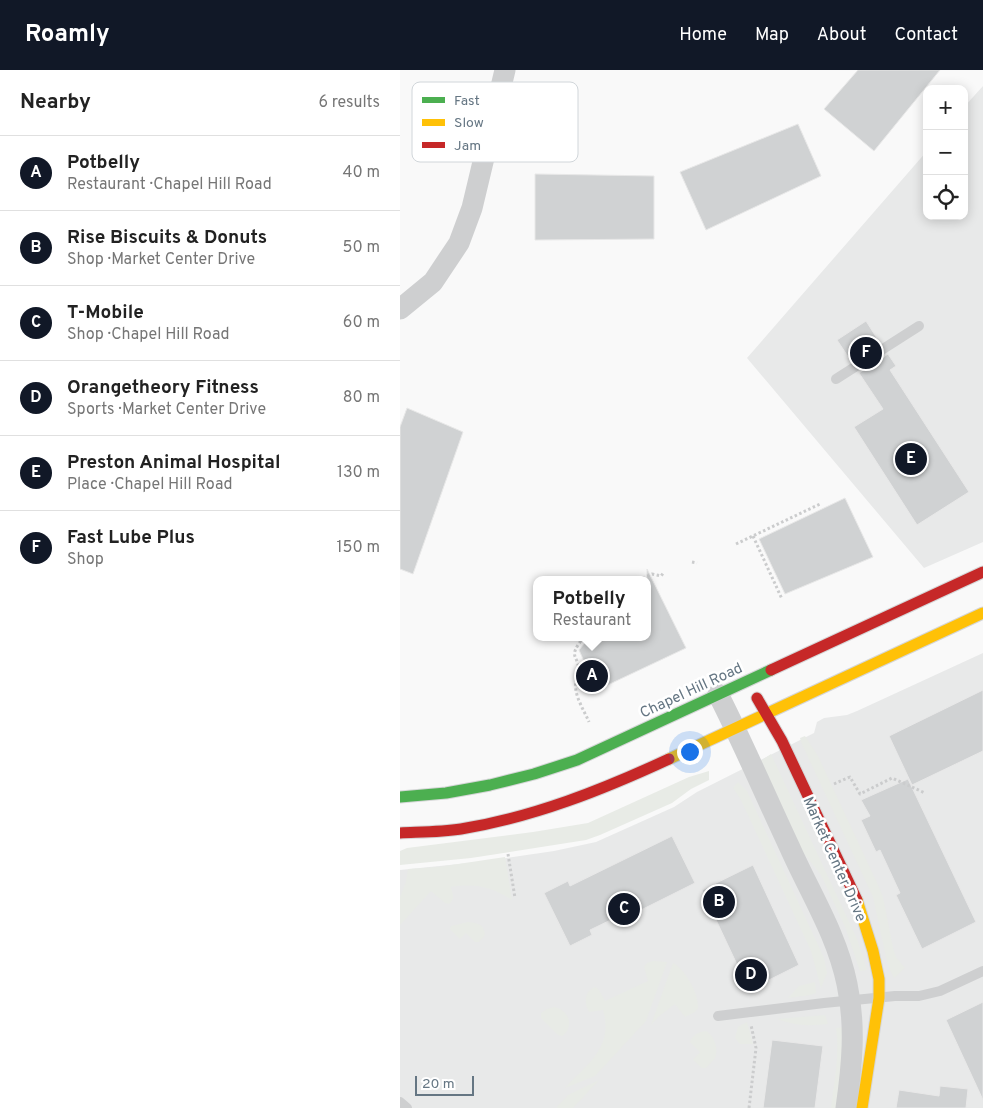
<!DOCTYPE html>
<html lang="en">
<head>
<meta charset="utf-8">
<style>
	:root { --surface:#fff; --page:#f6f6f6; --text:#222; --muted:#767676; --line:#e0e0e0; --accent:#111827 }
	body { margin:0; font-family:Overpass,sans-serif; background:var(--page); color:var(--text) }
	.controls { position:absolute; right:15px; top:15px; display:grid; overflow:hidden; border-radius:10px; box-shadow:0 2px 12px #0003 }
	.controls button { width:45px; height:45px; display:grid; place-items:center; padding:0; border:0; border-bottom:1px solid var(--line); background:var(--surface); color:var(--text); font:25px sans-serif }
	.scale { position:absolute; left:15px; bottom:12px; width:59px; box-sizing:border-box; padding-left:5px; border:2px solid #657683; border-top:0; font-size:14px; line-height:18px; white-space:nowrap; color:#657683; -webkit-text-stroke:4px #fff; paint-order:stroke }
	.you { position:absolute; left:289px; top:681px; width:18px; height:18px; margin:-12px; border:4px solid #fff; border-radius:50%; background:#1a73e8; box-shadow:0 0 0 8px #1a73e833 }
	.badge { display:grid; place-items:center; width:32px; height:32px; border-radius:50%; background:var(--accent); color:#fff; font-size:16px; font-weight:700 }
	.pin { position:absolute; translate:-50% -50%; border:2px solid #fff; box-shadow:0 1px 5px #0006 }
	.popup { position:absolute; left:133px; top:506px; width:118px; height:65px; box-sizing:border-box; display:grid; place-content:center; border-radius:10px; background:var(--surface); filter:drop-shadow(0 1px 4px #0005); font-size:16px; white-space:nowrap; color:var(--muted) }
	.popup b { font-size:19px; color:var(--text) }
	.popup::after { content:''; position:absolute; left:50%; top:100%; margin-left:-10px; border:10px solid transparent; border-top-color:var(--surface) }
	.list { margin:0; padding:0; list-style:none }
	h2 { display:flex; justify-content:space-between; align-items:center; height:65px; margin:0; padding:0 20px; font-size:21px }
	h2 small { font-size:16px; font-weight:400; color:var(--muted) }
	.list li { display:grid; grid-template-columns:32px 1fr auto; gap:15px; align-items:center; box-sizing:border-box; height:75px; padding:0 20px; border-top:1px solid var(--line) }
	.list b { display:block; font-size:19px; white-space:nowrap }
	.list p { margin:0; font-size:16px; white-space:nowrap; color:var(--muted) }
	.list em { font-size:16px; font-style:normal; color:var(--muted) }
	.icon { flex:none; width:28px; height:28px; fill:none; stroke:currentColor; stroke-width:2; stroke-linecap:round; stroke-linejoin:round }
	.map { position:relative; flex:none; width:583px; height:1038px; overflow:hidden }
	header { display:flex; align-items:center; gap:30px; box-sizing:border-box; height:70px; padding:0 25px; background:var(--accent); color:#fff }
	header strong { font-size:24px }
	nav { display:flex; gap:28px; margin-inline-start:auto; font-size:18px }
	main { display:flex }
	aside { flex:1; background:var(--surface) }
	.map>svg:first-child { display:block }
	.built { fill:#e8e9e9 }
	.green { fill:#e8ebe6 }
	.building { fill:#d0d2d3; stroke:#e8e8e8 }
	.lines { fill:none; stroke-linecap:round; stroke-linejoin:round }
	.fast-casing { stroke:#d5d6d7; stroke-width:13 }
	.slow-casing { stroke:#d5d6d7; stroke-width:13 }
	.jam-casing { stroke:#d5d6d7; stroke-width:13 }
	.path { stroke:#cbcccd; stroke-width:3; stroke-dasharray:2.5 2.5; stroke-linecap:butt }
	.lane { stroke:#cecfd0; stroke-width:10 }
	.street { stroke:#cecfd0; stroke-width:21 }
	.fast { stroke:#4caf50; stroke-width:11 }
	.slow { stroke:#ffc107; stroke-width:11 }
	.jam { stroke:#c62828; stroke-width:11 }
	.labels { text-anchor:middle; stroke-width:5; stroke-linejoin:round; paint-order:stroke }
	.street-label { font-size:15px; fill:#657683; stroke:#fff }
	.key { fill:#fff; stroke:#d1d6da; stroke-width:1 }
	.key-label { font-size:14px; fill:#657683 }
</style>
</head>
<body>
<header>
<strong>Roamly</strong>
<nav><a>Home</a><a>Map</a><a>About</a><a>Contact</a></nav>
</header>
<main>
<aside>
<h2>Nearby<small>6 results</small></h2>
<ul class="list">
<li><span class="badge">A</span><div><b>Potbelly</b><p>Restaurant · Chapel Hill Road</p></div><em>40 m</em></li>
<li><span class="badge">B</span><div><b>Rise Biscuits &amp; Donuts</b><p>Shop · Market Center Drive</p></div><em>50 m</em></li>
<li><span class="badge">C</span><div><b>T-Mobile</b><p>Shop · Chapel Hill Road</p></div><em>60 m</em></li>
<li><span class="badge">D</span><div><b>Orangetheory Fitness</b><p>Sports · Market Center Drive</p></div><em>80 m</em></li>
<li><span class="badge">E</span><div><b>Preston Animal Hospital</b><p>Place · Chapel Hill Road</p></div><em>130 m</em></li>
<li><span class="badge">F</span><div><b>Fast Lube Plus</b><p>Shop</p></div><em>150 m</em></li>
</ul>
</aside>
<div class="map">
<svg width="583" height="1038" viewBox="0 0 583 1038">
	<rect width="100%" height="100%" fill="#f9f9f9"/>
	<g class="built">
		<path d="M583,16v456l-59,26 -177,-210 180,-207v65h37v-109z"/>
		<path d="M583,583v455h-583v-238l79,-8 75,-11 42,-9 78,-35 23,-15 117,-59 3,-11 7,-4 23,-3 10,-4z"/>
	</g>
	<g class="green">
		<path d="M405,666l13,20 60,129 5,12 10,51 3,9 9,11 -11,10 -6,-12 -15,-69 -71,-153 -2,-6z"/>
		<path d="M371,684l86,185 10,31 -7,1 -14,-42 -25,-54 -27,-34 -35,-79z"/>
		<path d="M309,701v9l-18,9 -19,14 -72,32 -14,5 -115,18 -71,7v-14l7,-3 126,-16 55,-9 101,-46z"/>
		<path d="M338,712l9,9 77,167 3,15 -6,15 -10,-37 -70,-151 -8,-12z"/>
		<path d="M105,787l7,43c-20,-13 -37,-17 -61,-13 1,7 5,11 -2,17l-4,-1 -14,-12 -31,34v-28l6,-15 2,-13 30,-2z"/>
		<path d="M68,852c10,1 16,2 17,13l-6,7h-4l-9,-9 -6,6 -10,-10 1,-3z"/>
		<path d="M253,891l14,1 -21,59 -51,55 -30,12c23,-24 49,-42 38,-78l-14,2c-5,-9 -5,-22 7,-25l3,3 6,11 43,-20 -4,-14 3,-4z"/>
		<path d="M273,893c12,6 26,31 25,45l-3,4 -10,5 -10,-13 -17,13 -7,8z"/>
		<path d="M415,912l1,11 -6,2 -22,3 11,-12z"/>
		<path d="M154,937c15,3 21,20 8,29l-4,-1 -17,-17v-5l6,-4z"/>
		<path d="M425,945l3,9c-22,2 -30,2 -51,-5z"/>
		<path d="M347,952l6,22h-13l-5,-6 3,-11z"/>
		<path d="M444,957l-4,81h-9c3,-26 9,-53 5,-80z"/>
		<path d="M306,961c8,4 13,18 9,27 -2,3 -6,7 -9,10h-4l-9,-8 7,-8 -10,-10c3,-7 8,-10 16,-11z"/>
		<path d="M199,1010l-26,28h-17l12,-13z"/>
	</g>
	<g class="building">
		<path d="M458,0h82l-66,81 -50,-42z"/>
		<path d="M398,54l23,52 -115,54 -26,-58z"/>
		<path d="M135,104l119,2v63l-119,1z"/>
		<path d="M466,251l14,22 -29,18 -14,-21z"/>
		<path d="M488,284l8,12 -6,4 79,122 -52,33 -63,-98 29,-18 -24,-36z"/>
		<path d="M7,338l56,24 -50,142 -13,-5v-142z"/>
		<path d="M445,428l28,59 -88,37 -26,-55z"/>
		<path d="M247,499l39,79 -89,42 -18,-40 11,-13h57z"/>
		<path d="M583,620v61l-71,34 -23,-49z"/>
		<path d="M508,709l68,143 -54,27 -26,-54 4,-2 -20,-43 -4,2 -15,-32 9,-4 -9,-16z"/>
		<path d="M272,766l23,47 -72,36 -2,-4 -31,15 2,5 -22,11 -26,-53 24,-12 2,5z"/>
		<path d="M353,795l46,100 -50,25 -47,-100z"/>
		<path d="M583,932v98l-37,-80z"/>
		<path d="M372,970l51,6 -8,62h-52z"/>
		<path d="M540,1016l28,3 -2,19h-70l3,-18 40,6z"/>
	</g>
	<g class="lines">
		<g class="fast-casing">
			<path id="fast" d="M0,727l46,-4 44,-8 44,-11 43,-14 194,-90"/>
		</g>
		<g class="slow-casing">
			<g id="slow">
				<path d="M269,689l314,-146"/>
				<path d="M457,830l16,51 6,28v19l-17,110"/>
			</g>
		</g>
		<g class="jam-casing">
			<g id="jam">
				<path d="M371,600l212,-98"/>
				<path d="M357,628l25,43 75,159"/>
				<path d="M0,763c20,-1 41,-1 61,-4 73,-12 141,-39 208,-70"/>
			</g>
		</g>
		<g class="path">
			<path d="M353,466l29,63"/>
			<path d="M336,474l84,-40"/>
			<path d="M292,492l5,1"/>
			<path d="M238,510l14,-6 9,2 3,-4"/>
			<path d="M184,567c-19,23 -3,17 -6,36 0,3 -2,5 -2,8 -3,13 8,29 13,41"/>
			<path d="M434,714l16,-7 10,17 32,-16 33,15"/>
			<path d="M108,784l7,44"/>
			<path d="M349,1038l7,-60 -5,-23"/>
		</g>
		<g class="lane">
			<path d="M436,309l83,-53"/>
			<path d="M318,946l106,-13 71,-7h24l21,-5 43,-20"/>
			<path d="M0,1032l7,6"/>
		</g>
		<g class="street">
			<path d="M0,239l33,-27 26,-39 13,-35 33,-138"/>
			<path d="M318,624c26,51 48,103 72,154 20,45 47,87 57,136 9,42 5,82 -1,124"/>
		</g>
		<use href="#fast" class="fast"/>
		<use href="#slow" class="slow"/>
		<use href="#jam" class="jam"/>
	</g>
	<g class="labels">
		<g class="street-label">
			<text transform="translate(291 620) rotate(-25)" y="5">Chapel Hill Road</text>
			<text transform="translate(435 789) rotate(66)" y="5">Market Center Drive</text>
		</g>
	</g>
	<rect x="12" y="12" width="166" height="80" rx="8" class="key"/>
	<rect x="22" y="27" width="23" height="6" fill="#4caf50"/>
	<rect x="22" y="49" width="23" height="7" fill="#ffc107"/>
	<rect x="22" y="72" width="23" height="6" fill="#c62828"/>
	<g class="key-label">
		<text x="54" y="35">Fast</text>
		<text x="54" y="57">Slow</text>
		<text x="54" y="80">Jam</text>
	</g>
</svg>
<div class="controls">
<button>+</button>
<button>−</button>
<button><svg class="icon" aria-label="locate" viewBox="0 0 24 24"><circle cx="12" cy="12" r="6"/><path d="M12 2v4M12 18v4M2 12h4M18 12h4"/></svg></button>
</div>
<div class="scale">20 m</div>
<div class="you"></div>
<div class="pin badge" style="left:192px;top:606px">A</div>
<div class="popup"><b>Potbelly</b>Restaurant</div>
<div class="pin badge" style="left:319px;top:832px">B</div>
<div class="pin badge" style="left:224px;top:839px">C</div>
<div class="pin badge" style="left:351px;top:905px">D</div>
<div class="pin badge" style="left:511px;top:389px">E</div>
<div class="pin badge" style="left:466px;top:283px">F</div>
</div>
</main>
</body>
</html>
